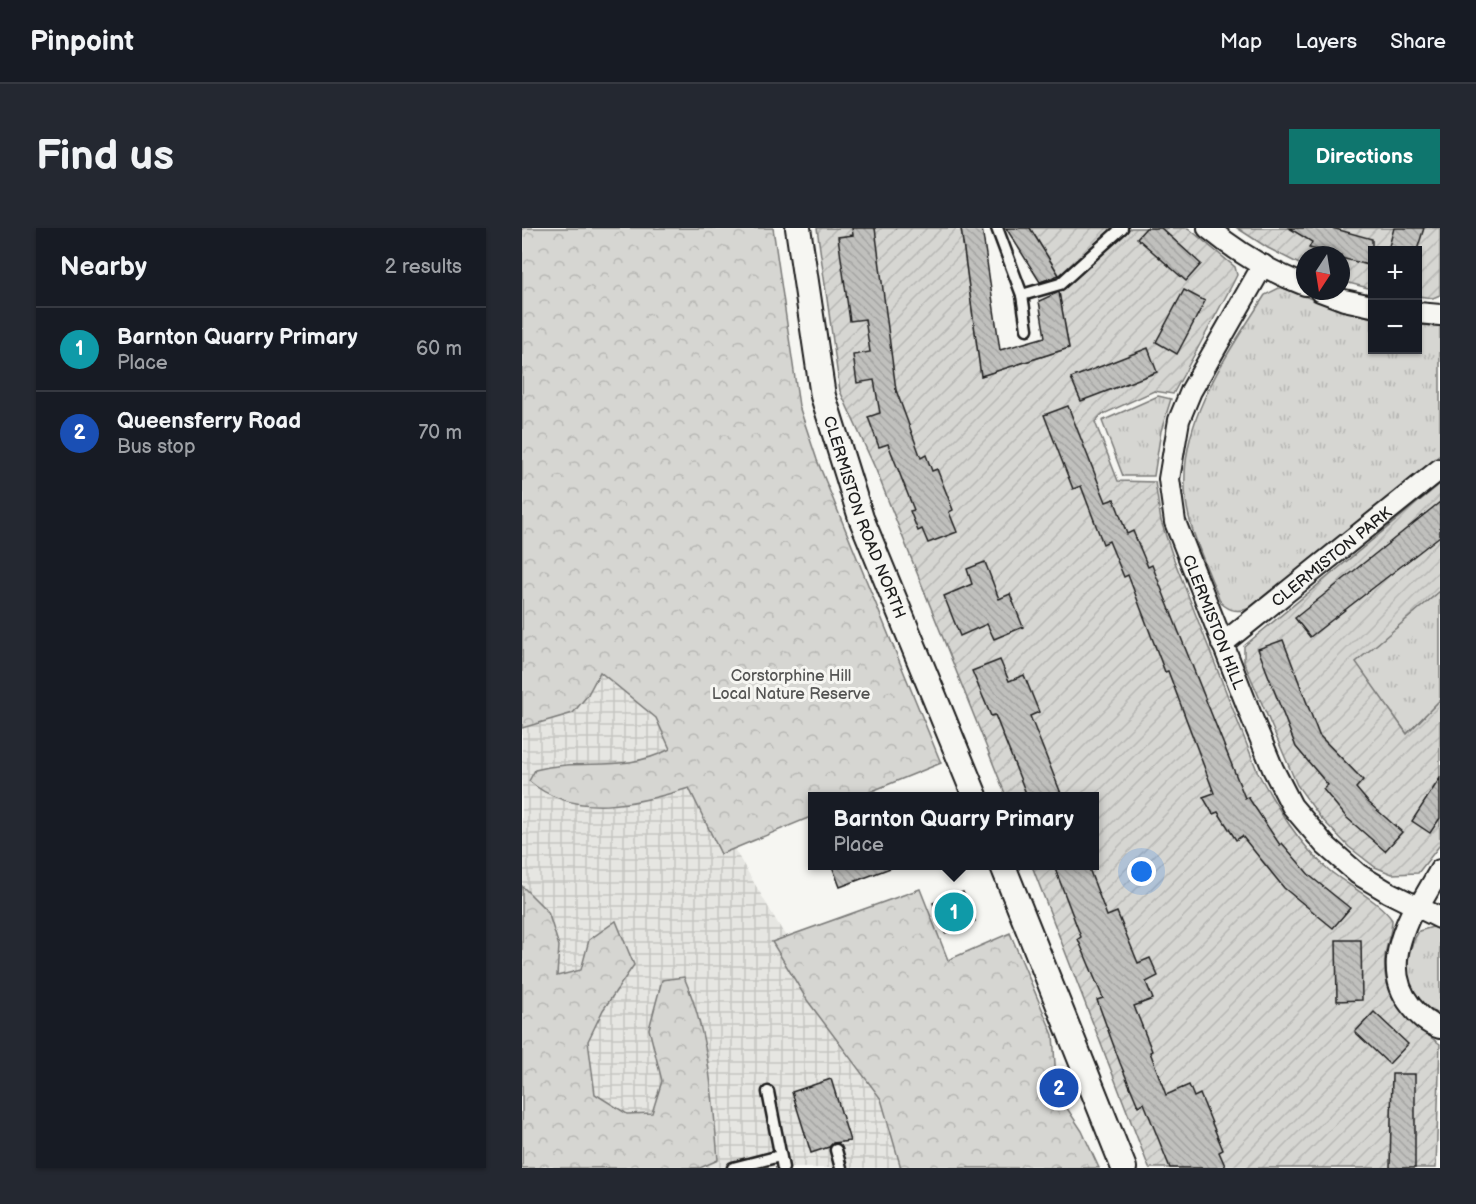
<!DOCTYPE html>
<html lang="en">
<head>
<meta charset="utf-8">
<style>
	:root { --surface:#171b24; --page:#242831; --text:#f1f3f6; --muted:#9ea1a6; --line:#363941; --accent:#0f766e }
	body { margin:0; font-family:"Balsamiq Sans",sans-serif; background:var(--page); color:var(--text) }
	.controls { position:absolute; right:18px; top:18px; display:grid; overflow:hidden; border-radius:0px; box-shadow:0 2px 4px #0004 }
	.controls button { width:54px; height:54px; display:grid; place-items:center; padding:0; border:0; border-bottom:2px solid var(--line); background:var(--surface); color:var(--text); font:30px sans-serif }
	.compass { position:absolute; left:774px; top:18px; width:54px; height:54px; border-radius:50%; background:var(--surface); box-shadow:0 2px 4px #0004; rotate:192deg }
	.you { position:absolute; left:620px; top:644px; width:21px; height:21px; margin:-15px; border:4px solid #fff; border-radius:50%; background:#1a73e8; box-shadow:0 0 0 9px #1a73e833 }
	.badge { display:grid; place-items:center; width:39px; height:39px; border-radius:50%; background:var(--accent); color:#fff; font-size:20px; font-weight:700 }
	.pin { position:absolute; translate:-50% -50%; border:3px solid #fff; box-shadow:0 2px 6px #0006 }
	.popup { position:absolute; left:286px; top:564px; width:291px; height:78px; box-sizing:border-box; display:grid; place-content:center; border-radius:0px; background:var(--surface); filter:drop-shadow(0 2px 4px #0005); font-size:20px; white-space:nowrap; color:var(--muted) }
	.popup b { font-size:22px; color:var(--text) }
	.popup::after { content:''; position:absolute; left:50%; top:100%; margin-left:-12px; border:12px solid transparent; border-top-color:var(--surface) }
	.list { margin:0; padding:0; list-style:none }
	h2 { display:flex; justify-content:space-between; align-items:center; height:78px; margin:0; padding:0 24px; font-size:26px }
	h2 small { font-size:20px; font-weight:400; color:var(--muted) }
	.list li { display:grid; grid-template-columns:39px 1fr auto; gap:18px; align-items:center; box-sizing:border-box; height:84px; padding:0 24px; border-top:2px solid var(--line) }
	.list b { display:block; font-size:22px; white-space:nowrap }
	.list p { margin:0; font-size:20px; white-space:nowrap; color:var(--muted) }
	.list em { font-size:20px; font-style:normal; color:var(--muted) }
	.map { position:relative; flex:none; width:918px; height:940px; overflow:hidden; border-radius:0px }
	header { display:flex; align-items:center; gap:36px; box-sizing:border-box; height:84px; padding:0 30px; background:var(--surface); border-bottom:2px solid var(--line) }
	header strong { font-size:28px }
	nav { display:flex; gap:33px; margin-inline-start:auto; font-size:21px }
	.intro { display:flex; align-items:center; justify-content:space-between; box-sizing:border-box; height:144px; padding:0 36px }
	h1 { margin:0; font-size:42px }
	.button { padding:15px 27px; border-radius:0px; background:var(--accent); color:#fff; font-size:21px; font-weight:700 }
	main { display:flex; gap:36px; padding:0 36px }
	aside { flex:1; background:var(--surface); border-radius:0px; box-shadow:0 2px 4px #0004 }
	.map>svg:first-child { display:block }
	.industrial { fill:url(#industrial-grid) }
	.grass { fill:url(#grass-tufts); stroke:#797977; stroke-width:1.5 }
	.forest { fill:url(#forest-crowns); stroke:#797977; stroke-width:1.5 }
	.garden { fill:url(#garden-furrows); stroke:#797977; stroke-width:1.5 }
	.building { fill:url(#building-back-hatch); stroke:#1c1c1c; stroke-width:1.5 }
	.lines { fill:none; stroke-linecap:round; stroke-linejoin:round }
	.service-casing { stroke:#1c1c1c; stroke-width:15 }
	.minor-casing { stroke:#1c1c1c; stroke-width:24 }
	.tertiary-casing { stroke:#1c1c1c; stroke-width:28 }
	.service { stroke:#f6f6f2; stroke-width:10 }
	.minor { stroke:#f6f6f2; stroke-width:20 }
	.tertiary { stroke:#f6f6f2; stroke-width:24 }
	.labels { text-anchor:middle; stroke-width:6; stroke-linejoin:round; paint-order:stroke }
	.street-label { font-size:16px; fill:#1c1c1c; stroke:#f6f6f2 }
	.park-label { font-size:16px; fill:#545453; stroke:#f6f6f2 }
</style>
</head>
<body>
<header>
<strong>Pinpoint</strong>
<nav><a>Map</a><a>Layers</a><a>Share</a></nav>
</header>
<div class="intro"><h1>Find us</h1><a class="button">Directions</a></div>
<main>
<aside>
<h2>Nearby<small>2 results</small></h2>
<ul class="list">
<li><span class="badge" style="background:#0f9aa8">1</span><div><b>Barnton Quarry Primary</b><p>Place</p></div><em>60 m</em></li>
<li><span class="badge" style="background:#1a4fb4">2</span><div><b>Queensferry Road</b><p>Bus stop</p></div><em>70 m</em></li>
</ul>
</aside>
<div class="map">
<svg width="918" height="940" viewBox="0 0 918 940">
	<defs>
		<pattern id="industrial-grid" width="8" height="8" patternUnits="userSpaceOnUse" patternTransform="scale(1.5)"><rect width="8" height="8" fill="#e6e6e2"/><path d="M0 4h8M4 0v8" fill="none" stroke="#c5c5c1"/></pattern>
		<pattern id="grass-tufts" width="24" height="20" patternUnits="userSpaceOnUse" patternTransform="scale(1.5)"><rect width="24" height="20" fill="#d6d6d2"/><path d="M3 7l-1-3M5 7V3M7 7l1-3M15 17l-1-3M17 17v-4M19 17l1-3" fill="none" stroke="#b7b7b4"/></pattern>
		<pattern id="forest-crowns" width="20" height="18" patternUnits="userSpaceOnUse" patternTransform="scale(1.5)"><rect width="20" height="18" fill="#d6d6d2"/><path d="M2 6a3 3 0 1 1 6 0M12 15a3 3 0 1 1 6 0" fill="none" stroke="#b7b7b4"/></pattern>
		<pattern id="garden-furrows" width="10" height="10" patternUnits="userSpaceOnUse" patternTransform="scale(1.5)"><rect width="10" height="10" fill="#d6d6d2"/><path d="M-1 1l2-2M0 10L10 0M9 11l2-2" fill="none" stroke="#b7b7b4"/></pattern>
		<pattern id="building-back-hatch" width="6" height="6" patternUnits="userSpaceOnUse" patternTransform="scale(1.5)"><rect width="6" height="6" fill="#c0c0bd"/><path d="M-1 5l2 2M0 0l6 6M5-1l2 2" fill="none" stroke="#a4a4a2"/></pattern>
	</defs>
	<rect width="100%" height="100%" fill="#f6f6f2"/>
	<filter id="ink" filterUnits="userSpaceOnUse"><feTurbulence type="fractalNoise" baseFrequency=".0167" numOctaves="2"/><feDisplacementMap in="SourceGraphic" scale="12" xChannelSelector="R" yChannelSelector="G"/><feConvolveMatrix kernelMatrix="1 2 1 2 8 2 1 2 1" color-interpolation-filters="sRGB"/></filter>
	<g filter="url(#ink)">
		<path class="industrial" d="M138,415l73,204 50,85 105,146 25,90h-313l-78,-180v-319z"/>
		<g class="grass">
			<path d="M759,59l49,19 42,12v32h46v-25l22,1v129l-189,153c-13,4 -20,4 -30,-5 -11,-28 -25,-57 -32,-86 -20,-83 34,-156 76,-222z"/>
			<path d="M636,168l13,3 -10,32 -7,45h-31l-21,-55z"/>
			<path d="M918,363v109l-33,34 -52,-72z"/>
			<path d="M914,698l4,2v87c-6,-4 -15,-8 -20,-13 -19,-19 -14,-51 -1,-71z"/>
		</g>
		<g class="forest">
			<path d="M0,0h251l26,178 18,54 124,303 -81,33h-47v20l-92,38 -32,-66c-52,16 -114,32 -160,-7l6,-11c48,-13 87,4 135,-21l-14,-31 -56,-46 -13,24 -14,17 -51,15z"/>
			<path d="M0,658l26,26 11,34 -2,30 24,-6 8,-30 27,-19 18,44 -31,45 -15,31 7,53 32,20 25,-1 10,-32 -13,-52 13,-49 22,-3c25,58 29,121 34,183l-18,8h-178z"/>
			<path d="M398,661l28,71 62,-27 43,102 4,58 25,38 17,37h-198l-20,-69 -74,-99 -35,-58z"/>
		</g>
		<g class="garden">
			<path d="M295,0h144l20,148 88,-28 -10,-55 72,-65h57l47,39 2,8 -5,10 -59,109 -19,-3 -53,24 -6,7 23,59 37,1 6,39 12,36 85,216c19,34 41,72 72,98 17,14 51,31 62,49 0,13 -6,24 -7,37 -4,42 24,65 55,87l-4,124h-287l-117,-302h63v-70h-89l-130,-326 -36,-79z"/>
			<path d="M508,0h83l-53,48z"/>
			<path d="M715,0h203v67l-7,3 -15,-2v-46h-46v39l-31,-8v-26h-36v12l-37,-19z"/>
			<path d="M918,256v107l-84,71 51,72 33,-34v145l-22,28 -26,1 -17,-7 -26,-20 -29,-30 -23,-32 -53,-123v-16z"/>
		</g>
		<g class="building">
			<path d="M330,0h23l21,162 25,68 5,-3 6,16 5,-2 16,41 -4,2 8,20 -29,11 -6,-14 -4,2 -8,-20 4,-1 -26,-66 -9,3 -11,-30 12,-4 -6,-33 -17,3 -4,-28 17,-3 -5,-33 -15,2 -12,-84 15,-2z"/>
			<path d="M439,0h21l18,122 45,-13 -6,-36 20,-9 10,56 -88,28z"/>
			<path d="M484,0h24l29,47 -19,7z"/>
			<path d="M624,0h15l40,36 -15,17 -49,-43z"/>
			<path d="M767,0h43l40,11v27l-31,-8v-3l-32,-7 3,-6z"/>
			<path d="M872,0h30l-7,22h-29z"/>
			<path d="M662,62l21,11 -28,53 -21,-12z"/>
			<path d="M626,120l9,24 -76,29 -10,-23z"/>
			<path d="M546,178l38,96 8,-3 13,35 6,-3 15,36 4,-2 93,233 3,-1 32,48 2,-2 28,33 40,32 -17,20 -49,-40 -42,-52 -6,4 -18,-28 -5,2 -10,-17 11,-4 -46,-122 -3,1 -37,-97 -4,2 -15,-36 -6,3 -22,-58 -8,3 -29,-74z"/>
			<path d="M918,274v34l-130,101 -15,-19z"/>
			<path d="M463,334l14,37 11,-5 13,33 -29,12 -7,-15 -27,12 -16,-40 28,-12 -5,-15z"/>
			<path d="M761,412l36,95 44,45 -7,8 12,14 34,30 -17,19 -38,-33 -24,-29 5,-4 -32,-38 -38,-98z"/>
			<path d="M478,432l9,21 15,-6 15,37 -9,4 32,80h-35l-32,-81 -4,1 -19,-45z"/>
			<path d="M918,550v40l-10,15 -18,-12z"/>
			<path d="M310,638h61v1l-53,20z"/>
			<path d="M532,638h34l19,50 10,-4 21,51 12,-5 8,18 -12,6 7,17 -19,7 18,45 -2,1 16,43 23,-10 5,12 6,-3 23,56 -4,2 7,16h-56l-26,-65 -6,3 -18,-43 -23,-63 6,-2 -25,-59 3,-2z"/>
			<path d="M441,664l12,29 -30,12 -12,-30z"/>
			<path d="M814,712h25l1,60 -25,1z"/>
			<path d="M852,784l34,32 -19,20 -34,-32z"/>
			<path d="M870,846h23v94h-25z"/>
			<path d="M309,851l19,62 -17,2 -4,4 -18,6 -19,-61z"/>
		</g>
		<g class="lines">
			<g class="service-casing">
				<g id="service">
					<path d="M475,0l25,67 5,34"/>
					<path d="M500,67l38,-11 62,-56"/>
					<path d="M246,864l15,76"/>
					<path d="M314,922l5,18"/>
					<path d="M211,940l47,-12"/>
				</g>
			</g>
			<g class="minor-casing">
				<g id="minor">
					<path d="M686,0c29,24 62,44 97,57"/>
					<path id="s1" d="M741,37l-72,126 -12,29 -10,59 6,43 77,196 21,51 19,37 33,39 33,29 30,18 52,26"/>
					<path d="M798,63l24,9 28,6"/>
					<path d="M896,85l22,2"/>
					<path id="s2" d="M700,416l218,-175"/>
					<path d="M893,678c-17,33 -29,69 -4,100 8,10 16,18 29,22"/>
					<path d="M896,680l22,-38"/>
				</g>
			</g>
			<g class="tertiary-casing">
				<g id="tertiary">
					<path id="s3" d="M276,0l25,168 38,122 114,278"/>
					<path d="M481,638l121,302"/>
				</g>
			</g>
			<use href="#service" class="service"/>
			<use href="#minor" class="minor"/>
			<use href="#tertiary" class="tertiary"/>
		</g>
	</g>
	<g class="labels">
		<g class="street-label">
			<text dy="6" stroke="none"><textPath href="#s3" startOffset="298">CLERMISTON ROAD NORTH</textPath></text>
			<text dy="6" stroke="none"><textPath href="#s2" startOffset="140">CLERMISTON PARK</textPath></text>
			<text dy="6" stroke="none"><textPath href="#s1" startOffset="387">CLERMISTON HILL</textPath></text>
		</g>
		<g class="park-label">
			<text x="269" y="453">Corstorphine Hill<tspan x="269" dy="18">Local Nature Reserve</tspan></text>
		</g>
	</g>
</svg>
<div class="controls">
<button>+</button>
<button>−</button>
</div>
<svg class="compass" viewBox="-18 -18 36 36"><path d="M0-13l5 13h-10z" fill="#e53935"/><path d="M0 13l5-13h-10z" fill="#9ea1a6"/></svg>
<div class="you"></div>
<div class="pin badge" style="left:432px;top:684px;background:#0f9aa8">1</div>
<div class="popup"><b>Barnton Quarry Primary</b>Place</div>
<div class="pin badge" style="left:537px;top:860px;background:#1a4fb4">2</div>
</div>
</main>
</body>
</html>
